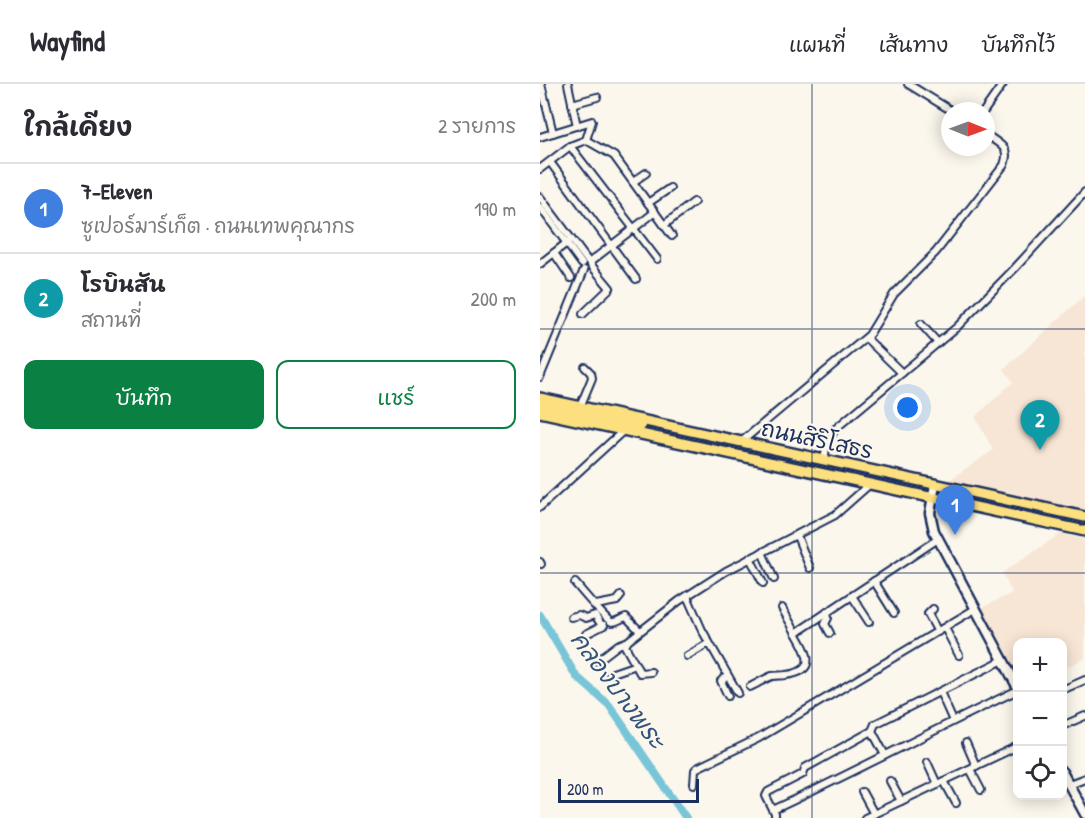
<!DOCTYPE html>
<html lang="th">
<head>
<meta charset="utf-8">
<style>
	:root { --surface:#fff; --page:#f7f7f7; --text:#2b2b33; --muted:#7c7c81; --line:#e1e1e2; --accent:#0b8043 }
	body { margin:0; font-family:"Patrick Hand","Playpen Sans Thai",sans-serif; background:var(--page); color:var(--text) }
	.controls { position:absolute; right:18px; bottom:18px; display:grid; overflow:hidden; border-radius:12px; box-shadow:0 3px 15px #0003 }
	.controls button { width:54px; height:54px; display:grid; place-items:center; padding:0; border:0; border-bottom:2px solid var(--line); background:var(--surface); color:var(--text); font:30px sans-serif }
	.compass { position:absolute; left:401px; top:18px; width:54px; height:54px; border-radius:50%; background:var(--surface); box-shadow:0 3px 15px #0003; rotate:91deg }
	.scale { position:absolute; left:18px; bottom:15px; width:141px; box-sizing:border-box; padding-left:6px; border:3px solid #1b2f5e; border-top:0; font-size:16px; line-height:21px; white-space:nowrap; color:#1b2f5e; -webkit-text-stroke:4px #fbf7ec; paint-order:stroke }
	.you { position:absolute; left:368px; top:324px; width:21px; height:21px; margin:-15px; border:4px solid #fff; border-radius:50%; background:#1a73e8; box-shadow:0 0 0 9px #1a73e833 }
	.badge { display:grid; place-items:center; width:39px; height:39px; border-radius:50%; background:var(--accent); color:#fff; font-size:20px; font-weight:700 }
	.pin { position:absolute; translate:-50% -50px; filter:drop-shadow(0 2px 3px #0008) }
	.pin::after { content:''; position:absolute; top:32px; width:21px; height:18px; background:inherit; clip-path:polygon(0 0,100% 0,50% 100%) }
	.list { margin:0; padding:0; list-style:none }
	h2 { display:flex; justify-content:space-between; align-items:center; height:78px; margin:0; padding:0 24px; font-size:26px }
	h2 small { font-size:20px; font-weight:400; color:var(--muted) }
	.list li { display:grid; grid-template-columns:39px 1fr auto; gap:18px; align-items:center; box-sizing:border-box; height:90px; padding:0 24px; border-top:2px solid var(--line) }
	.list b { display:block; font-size:22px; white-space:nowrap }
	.list p { margin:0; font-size:20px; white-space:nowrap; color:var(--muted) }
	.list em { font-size:20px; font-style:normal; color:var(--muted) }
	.actions { display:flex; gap:12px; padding:18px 24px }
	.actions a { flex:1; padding:14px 0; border:2px solid var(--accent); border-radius:12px; text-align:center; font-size:21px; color:var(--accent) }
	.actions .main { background:var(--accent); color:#fff }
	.icon { flex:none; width:33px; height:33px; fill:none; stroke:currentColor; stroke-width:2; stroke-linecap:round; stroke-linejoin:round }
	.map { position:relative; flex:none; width:545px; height:734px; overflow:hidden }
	header { display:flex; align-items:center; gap:36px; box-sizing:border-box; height:84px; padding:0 30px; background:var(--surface); border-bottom:2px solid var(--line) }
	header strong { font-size:28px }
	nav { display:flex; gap:33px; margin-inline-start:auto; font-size:21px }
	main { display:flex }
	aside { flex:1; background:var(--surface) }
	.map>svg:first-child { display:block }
	.built { fill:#f7e6d5 }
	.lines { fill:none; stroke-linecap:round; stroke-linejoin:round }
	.river { stroke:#79c5d8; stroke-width:8 }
	.minor-casing { stroke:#1b2f5e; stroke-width:10 }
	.secondary-casing { stroke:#1b2f5e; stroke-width:13 }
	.trunk-casing { stroke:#1b2f5e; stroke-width:14 }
	.minor { stroke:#fbf7ec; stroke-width:6 }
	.secondary { stroke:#fbf7ec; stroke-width:8 }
	.trunk { stroke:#fce080; stroke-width:9 }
	.grid { fill:none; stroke:#1b2f5e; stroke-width:1.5; stroke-opacity:0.55 }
	.labels { text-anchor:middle; stroke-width:4.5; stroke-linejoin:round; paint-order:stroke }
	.street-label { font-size:22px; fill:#1b2f5e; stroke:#fbf7ec }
	.water-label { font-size:24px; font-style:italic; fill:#32547c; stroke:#fbf7ec }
</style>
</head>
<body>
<header>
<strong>Wayfind</strong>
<nav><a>แผนที่</a><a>เส้นทาง</a><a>บันทึกไว้</a></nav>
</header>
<main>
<aside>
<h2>ใกล้เคียง<small>2 รายการ</small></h2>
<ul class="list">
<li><span class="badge" style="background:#3f7fe0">1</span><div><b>7-Eleven</b><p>ซูเปอร์มาร์เก็ต · ถนนเทพคุณากร</p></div><em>190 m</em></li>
<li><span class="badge" style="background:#0f9aa8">2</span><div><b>โรบินสัน</b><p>สถานที่</p></div><em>200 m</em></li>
</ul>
<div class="actions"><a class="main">บันทึก</a><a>แชร์</a></div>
</aside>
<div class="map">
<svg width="545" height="734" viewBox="0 0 545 734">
	<rect width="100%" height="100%" fill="#fbf7ec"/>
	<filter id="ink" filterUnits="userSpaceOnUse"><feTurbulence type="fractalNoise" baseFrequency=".0167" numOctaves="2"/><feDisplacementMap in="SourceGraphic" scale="12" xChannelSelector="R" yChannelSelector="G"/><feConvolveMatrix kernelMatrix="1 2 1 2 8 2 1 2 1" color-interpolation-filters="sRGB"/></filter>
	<g filter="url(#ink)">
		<g class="built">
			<path d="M545,211v215l-137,-29 45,-31 -18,-33 38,-35 -9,-13z"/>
			<path d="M520,450l25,5v119l-22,11 -1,-27h-44l-1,32 -36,-66 31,-15 -10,-20z"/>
		</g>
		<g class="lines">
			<path class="river" d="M0,531l36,61 33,29 77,113"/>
			<g class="minor-casing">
				<g id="minor">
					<path d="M1,0l12,49"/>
					<path d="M28,0l9,42"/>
					<path d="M368,0l44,27"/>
					<path d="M32,20l25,-7"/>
					<path d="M444,27l19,-27"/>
					<path d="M0,53l52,-16 -6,19 -16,6 -30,23"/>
					<path d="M46,56l28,16 58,80"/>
					<path d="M30,62l87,113"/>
					<path d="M10,78l86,117"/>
					<path d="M93,98l13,-9"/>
					<path d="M0,113l47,63"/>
					<path d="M108,119l22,-15"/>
					<path d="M0,123l42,57"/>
					<path d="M124,141l30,-23"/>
					<path d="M14,169l17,25"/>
					<path d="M50,178l65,-50"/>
					<path d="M0,180l29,-23"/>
					<path d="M43,230l27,-26 -19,-23"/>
					<path d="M381,240l17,19"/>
					<path d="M326,254l36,35"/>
					<path d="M0,293l44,-107"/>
					<path d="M40,323l12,-29 -1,-5 -6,-6"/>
					<path d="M201,358l128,-107 25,-41 42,-42 68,-87c7,-19 -5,-20 -18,-31"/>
					<path d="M284,376l3,-17 8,-14 122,-102 58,-59 70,-76"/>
					<path d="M0,423l83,-76"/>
					<path d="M257,452l13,32"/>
					<path d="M222,468l12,27"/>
					<path d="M210,474l13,25"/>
					<path d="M0,478l1,2"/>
					<path d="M334,497l20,32"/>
					<path d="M35,499c5,6 33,39 37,39 5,0 10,-4 14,-5l14,14"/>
					<path d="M147,512l15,34 36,63"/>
					<path d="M312,512l17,26"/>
					<path d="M56,521l21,-4 4,-5"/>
					<path d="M242,524l14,25"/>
					<path d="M393,525l-5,5 10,18"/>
					<path d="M287,528l1,6 -3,6 5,9"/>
					<path d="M31,533l8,-2 7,3 9,-3 7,11"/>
					<path d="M405,544l14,27"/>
					<path d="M46,550l18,-9"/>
					<path d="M147,572l22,-13"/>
					<path d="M57,577l21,-16 8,-3"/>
					<path d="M111,588l-11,1 -15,-27 3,-5 51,-40 47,-30 109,-56 35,-31"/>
					<path d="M70,590l26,-9"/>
					<path d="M210,603c7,-3 14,-8 22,-11 5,-1 10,0 14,-1 33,-4 21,-23 10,-42l142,-94"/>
					<path d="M522,606l23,-10"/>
					<path d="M400,608l13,29"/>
					<path d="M188,612l-7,-15 7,-5"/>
					<path d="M522,642l23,-10"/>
					<path d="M332,647l13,24"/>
					<path d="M426,659l10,23"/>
					<path d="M387,678l10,22"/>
					<path d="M430,685l11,21"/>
					<path d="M350,697l11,20"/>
					<path d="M404,697l12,22"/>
					<path d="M154,700l1,-14 2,-2 62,-30 216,-129"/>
					<path d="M529,700l16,-6"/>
					<path d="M322,708l12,22"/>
					<path d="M233,726c82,-38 162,-81 245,-120"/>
					<path d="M235,734v-4l-9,-18 2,-4 35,-18 2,-6 67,-37 3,-7 128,-64"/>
					<path d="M325,734l153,-72"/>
				</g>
			</g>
			<g class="secondary-casing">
				<g id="secondary">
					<path d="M395,401l-5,28 4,18 84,157"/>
					<path d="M522,688l23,42"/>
				</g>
			</g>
			<g class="trunk-casing">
				<g id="trunk">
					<path d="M0,314l545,119"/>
					<path d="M0,321l101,21"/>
					<path d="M0,328l545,119"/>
				</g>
			</g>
			<use href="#minor" class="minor"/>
			<use href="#secondary" class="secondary"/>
			<use href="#trunk" class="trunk"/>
		</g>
	</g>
	<path class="grid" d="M272,0v734M0,245h545M0,489h545"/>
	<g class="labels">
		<g class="street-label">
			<text transform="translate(277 355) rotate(12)" y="8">ถนนสิริโสธร</text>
		</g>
		<g class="water-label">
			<text transform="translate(78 606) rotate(53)" y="8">คลองบางพระ</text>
		</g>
	</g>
</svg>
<div class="controls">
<button>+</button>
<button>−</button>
<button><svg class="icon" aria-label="locate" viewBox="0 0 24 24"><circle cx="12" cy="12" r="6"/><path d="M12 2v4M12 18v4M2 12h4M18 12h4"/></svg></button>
</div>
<svg class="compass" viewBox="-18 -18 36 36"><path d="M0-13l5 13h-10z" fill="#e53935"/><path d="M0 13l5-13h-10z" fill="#7c7c81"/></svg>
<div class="scale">200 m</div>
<div class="you"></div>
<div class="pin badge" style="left:415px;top:451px;background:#3f7fe0">1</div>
<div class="pin badge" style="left:500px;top:366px;background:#0f9aa8">2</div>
</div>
</main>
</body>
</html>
